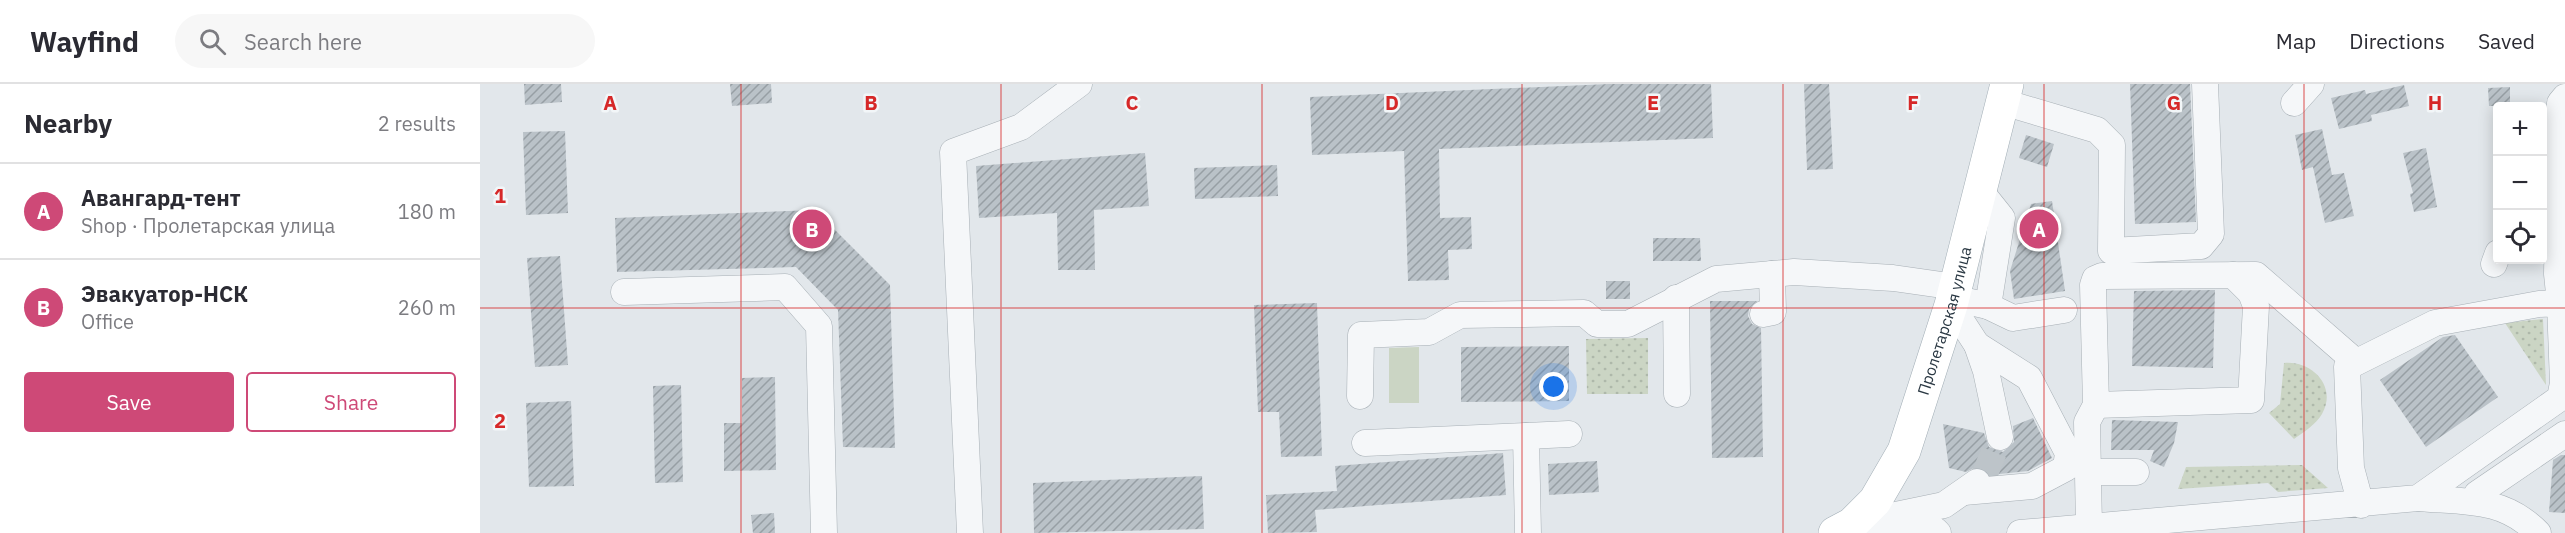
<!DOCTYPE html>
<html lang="en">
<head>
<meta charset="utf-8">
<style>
	:root { --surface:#fff; --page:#f7f7f7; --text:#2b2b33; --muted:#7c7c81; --line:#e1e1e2; --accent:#ce4977 }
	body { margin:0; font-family:"IBM Plex Sans",sans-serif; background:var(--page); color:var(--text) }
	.controls { position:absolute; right:18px; top:18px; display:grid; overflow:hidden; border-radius:6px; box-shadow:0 3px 15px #0003 }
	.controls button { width:54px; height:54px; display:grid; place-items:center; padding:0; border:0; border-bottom:2px solid var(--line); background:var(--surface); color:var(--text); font:30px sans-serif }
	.you { position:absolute; left:1074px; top:303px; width:21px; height:21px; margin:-15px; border:4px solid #fff; border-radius:50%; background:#1a73e8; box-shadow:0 0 0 9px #1a73e833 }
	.badge { display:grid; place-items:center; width:39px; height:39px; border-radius:50%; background:var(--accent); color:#fff; font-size:20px; font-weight:700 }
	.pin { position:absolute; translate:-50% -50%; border:3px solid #fff; box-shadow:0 2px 6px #0006 }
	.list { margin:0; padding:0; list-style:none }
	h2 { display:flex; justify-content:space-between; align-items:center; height:78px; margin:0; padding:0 24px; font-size:26px }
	h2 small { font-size:20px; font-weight:400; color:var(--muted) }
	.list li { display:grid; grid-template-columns:39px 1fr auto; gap:18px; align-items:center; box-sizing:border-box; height:96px; padding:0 24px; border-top:2px solid var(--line) }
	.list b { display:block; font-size:22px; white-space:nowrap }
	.list p { margin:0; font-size:20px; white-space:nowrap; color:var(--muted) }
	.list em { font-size:20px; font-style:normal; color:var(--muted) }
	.actions { display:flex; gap:12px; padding:18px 24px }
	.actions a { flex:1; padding:14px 0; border:2px solid var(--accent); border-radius:6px; text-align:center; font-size:21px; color:var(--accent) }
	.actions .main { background:var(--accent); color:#fff }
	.icon { flex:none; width:33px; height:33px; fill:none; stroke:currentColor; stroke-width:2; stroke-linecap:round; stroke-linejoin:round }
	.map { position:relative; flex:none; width:2085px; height:449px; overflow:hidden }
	header { display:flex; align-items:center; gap:36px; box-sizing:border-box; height:84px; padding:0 30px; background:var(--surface); border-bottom:2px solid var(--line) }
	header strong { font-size:28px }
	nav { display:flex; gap:33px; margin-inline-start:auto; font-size:21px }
	.search { width:420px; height:54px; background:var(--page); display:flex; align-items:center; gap:15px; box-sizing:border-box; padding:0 21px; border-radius:33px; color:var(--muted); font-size:22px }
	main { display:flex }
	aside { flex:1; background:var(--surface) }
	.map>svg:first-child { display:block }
	.park { fill:url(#park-dots) }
	.pitch { fill:#cbd5c4 }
	.building { fill:url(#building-hatch) }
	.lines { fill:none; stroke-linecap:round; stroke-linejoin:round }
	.minor-tunnel { stroke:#bdc4c9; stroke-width:26; stroke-dasharray:26 13; stroke-linecap:butt }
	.minor-casing { stroke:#a7afb5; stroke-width:27 }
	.major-casing { stroke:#a2aeb6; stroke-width:34 }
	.minor { stroke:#f5f7f9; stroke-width:26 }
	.major { stroke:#fff; stroke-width:33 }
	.grid { fill:none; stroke:#d62828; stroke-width:1.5; stroke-opacity:0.55 }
	.labels { text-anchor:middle; stroke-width:5; stroke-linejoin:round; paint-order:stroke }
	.street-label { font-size:16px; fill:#2a3843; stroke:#f2f6f8 }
	.grid-label { font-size:20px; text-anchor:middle; font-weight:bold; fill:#d62828; stroke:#f2f6f8; stroke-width:5; stroke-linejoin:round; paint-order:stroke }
</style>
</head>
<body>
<header>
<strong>Wayfind</strong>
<div class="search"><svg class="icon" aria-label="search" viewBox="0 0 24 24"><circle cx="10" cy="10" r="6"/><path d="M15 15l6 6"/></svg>Search here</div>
<nav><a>Map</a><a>Directions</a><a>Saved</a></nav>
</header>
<main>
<aside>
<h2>Nearby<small>2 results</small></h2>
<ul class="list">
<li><span class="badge">A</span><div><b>Авангард-тент</b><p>Shop · Пролетарская улица</p></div><em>180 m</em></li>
<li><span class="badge">B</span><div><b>Эвакуатор-НСК</b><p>Office</p></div><em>260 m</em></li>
</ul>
<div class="actions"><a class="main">Save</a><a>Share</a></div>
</aside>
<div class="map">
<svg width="2085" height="449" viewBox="0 0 2085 449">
	<defs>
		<pattern id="park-dots" width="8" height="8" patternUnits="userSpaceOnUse" patternTransform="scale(1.5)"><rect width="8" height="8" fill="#cbd5c4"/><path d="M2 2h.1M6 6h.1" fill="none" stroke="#aeb8aa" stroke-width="1.8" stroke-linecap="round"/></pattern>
		<pattern id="building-hatch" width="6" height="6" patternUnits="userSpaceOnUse" patternTransform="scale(1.5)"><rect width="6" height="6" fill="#bac2c8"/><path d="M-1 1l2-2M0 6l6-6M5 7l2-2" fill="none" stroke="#979fa4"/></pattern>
	</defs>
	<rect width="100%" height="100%" fill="#e2e7eb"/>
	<g class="park">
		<path d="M2063,235l3,66 -41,-62z"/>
		<path d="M1168,254v56h-61l-1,-55z"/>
		<path d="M1804,279c27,-3 54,23 38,51 -6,10 -18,18 -28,25l-25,-26 11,-9z"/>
		<path d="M1822,381l26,23 -50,4 -10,-9 -90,6 8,-22z"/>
	</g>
	<path class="pitch" d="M939,263v56h-30v-55z"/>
	<g class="building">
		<path d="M44,0h37l1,18 -37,3z"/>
		<path d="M250,0h41l1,19 -40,3z"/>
		<path d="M1129,0h102l2,54 -274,11 1,69 31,-1 1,32 -24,1 1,30 -41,1 -4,-130 -92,4 -2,-58z"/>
		<path d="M1324,0h25l4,85 -26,1z"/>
		<path d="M1650,0h60l6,138 -61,2z"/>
		<path d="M1924,1l5,21 -38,9 1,6 -33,8 -8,-31 34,-8 1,4z"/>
		<path d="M2030,3v19h-21l-1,-18z"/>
		<path d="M1842,45l10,46 12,-2 10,43 -29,7 -12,-56 -11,3 -7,-35z"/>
		<path d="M85,47l3,82 -42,2 -3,-83z"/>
		<path d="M1546,51l28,9 -7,23 -28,-9z"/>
		<path d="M1946,64l11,59 -23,5 -4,-18 3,-1 -10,-40z"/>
		<path d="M665,69l4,53 -55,4 1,60h-37l-1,-57 -78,5 -3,-52z"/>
		<path d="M797,81l1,31 -83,3 -1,-31z"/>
		<path d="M1572,117l13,90 -51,8 -4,-28 21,-67z"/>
		<path d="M335,126l75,75 5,163 -52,-1 -5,-137 -42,-43 -179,5 -2,-54z"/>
		<path d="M1173,154h47l1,23h-48z"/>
		<path d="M80,172l8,109 -33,2 -8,-109z"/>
		<rect x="1126" y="197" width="24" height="18"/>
		<path d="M1735,206l-2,78 -81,-2 2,-75z"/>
		<path d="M1230,217h47l-8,8 -1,7 4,8 9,4 2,129 -51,1z"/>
		<path d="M837,219l5,153 -41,1 -2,-45h-21l-4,-107z"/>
		<path d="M1975,251l43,62 -72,50 -46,-67 63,-43z"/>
		<path d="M1089,262v55l-108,1v-55z"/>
		<path d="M295,293l1,93 -52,1v-48h18v-45z"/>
		<path d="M201,301l2,97 -28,1 -2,-97z"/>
		<path d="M91,317l3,85 -45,1 -3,-84z"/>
		<path d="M1553,334l19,40 -24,13 -38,4 -6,-6 -8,-2 -10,5 -17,-4 -6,-44 41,9 5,14 14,5 11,-10 -1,-16z"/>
		<path d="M1632,336l66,2 -4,21 -10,24 -14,-6 4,-11h-43z"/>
		<path d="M1023,369l3,42 -191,15 2,22 -49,1 -2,-38 71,-4 -2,-25z"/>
		<path d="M2081,371h4v58l-16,-1 4,-52z"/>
		<path d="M1117,377l2,31 -50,3 -1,-31z"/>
		<path d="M722,392l2,53 -170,4 -1,-50z"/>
		<path d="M294,429l1,20h-22l-2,-18z"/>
	</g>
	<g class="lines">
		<path class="minor-tunnel" d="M1504,392l16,-39"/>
		<g class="minor-casing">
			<g id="minor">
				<path d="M2085,13l-5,6 -3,171 3,29h5"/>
				<path d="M1523,18l94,28 15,15 -1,106 90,-5 10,-12 -6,-150"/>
				<path d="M1814,19l17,-19"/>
				<path d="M2014,180l4,-11"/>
				<path d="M144,208l161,-5 34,39 5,207"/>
				<path d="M1196,214l1,96"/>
				<path d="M1473,214l35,8 14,-88 -20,-25"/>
				<path d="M1471,221l26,40 9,26 14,66"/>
				<path d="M1508,222l25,12 51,-8"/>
				<path d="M1283,230l10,-2 -1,-38"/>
				<path d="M880,312l1,-61 68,-3 31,-17 124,-2 13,11h31l88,-45 78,-7 99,6 63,9"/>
				<path d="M1616,321l155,-5 5,-94 -5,-13 -18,-18"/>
				<path d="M885,359l161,-7"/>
				<path d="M1608,388h48"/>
				<path d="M1484,408l68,-6 34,-18 2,-15 -39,-75 -52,-33"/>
				<path d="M1997,410l88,-60"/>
				<path d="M1938,414c46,4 85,-1 120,35"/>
				<path d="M1372,440l92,-19 33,-23"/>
				<path d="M1609,443l-2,-105 9,-17 -3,-120 2,-6 7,-3 154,-1 100,87"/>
				<path d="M490,449l-17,-381 68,-25 58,-43"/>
				<path d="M1048,449l-2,-97 43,-2"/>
				<path d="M1399,449l56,-3 3,3"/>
				<path d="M1540,449l398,-35 142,-100 3,-15 -3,-80 -21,1 -104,19 -88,44 4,101 10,37"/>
			</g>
		</g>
		<g class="major-casing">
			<g id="major">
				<path id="s1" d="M1355,449l17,-9 23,-23 29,-50 47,-146 56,-221"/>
			</g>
		</g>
		<use href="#minor" class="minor"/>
		<use href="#major" class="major"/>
	</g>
	<path class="grid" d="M261,0v449M521,0v449M782,0v449M1042,0v449M1303,0v449M1564,0v449M1824,0v449M0,224h2085"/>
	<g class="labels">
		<g class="street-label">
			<text dy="6" stroke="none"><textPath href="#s1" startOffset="246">Пролетарская улица</textPath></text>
		</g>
	</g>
	<g class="grid-label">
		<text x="130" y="26">A</text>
		<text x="391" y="26">B</text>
		<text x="652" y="26">C</text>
		<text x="912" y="26">D</text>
		<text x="1173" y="26">E</text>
		<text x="1433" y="26">F</text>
		<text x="1694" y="26">G</text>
		<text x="1955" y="26">H</text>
		<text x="20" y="119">1</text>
		<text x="20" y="344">2</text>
	</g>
</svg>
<div class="controls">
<button>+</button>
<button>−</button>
<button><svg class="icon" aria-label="locate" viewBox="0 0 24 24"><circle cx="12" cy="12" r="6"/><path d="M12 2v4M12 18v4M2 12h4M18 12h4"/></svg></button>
</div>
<div class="you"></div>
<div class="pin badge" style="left:1559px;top:145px">A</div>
<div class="pin badge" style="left:332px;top:145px">B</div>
</div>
</main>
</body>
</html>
